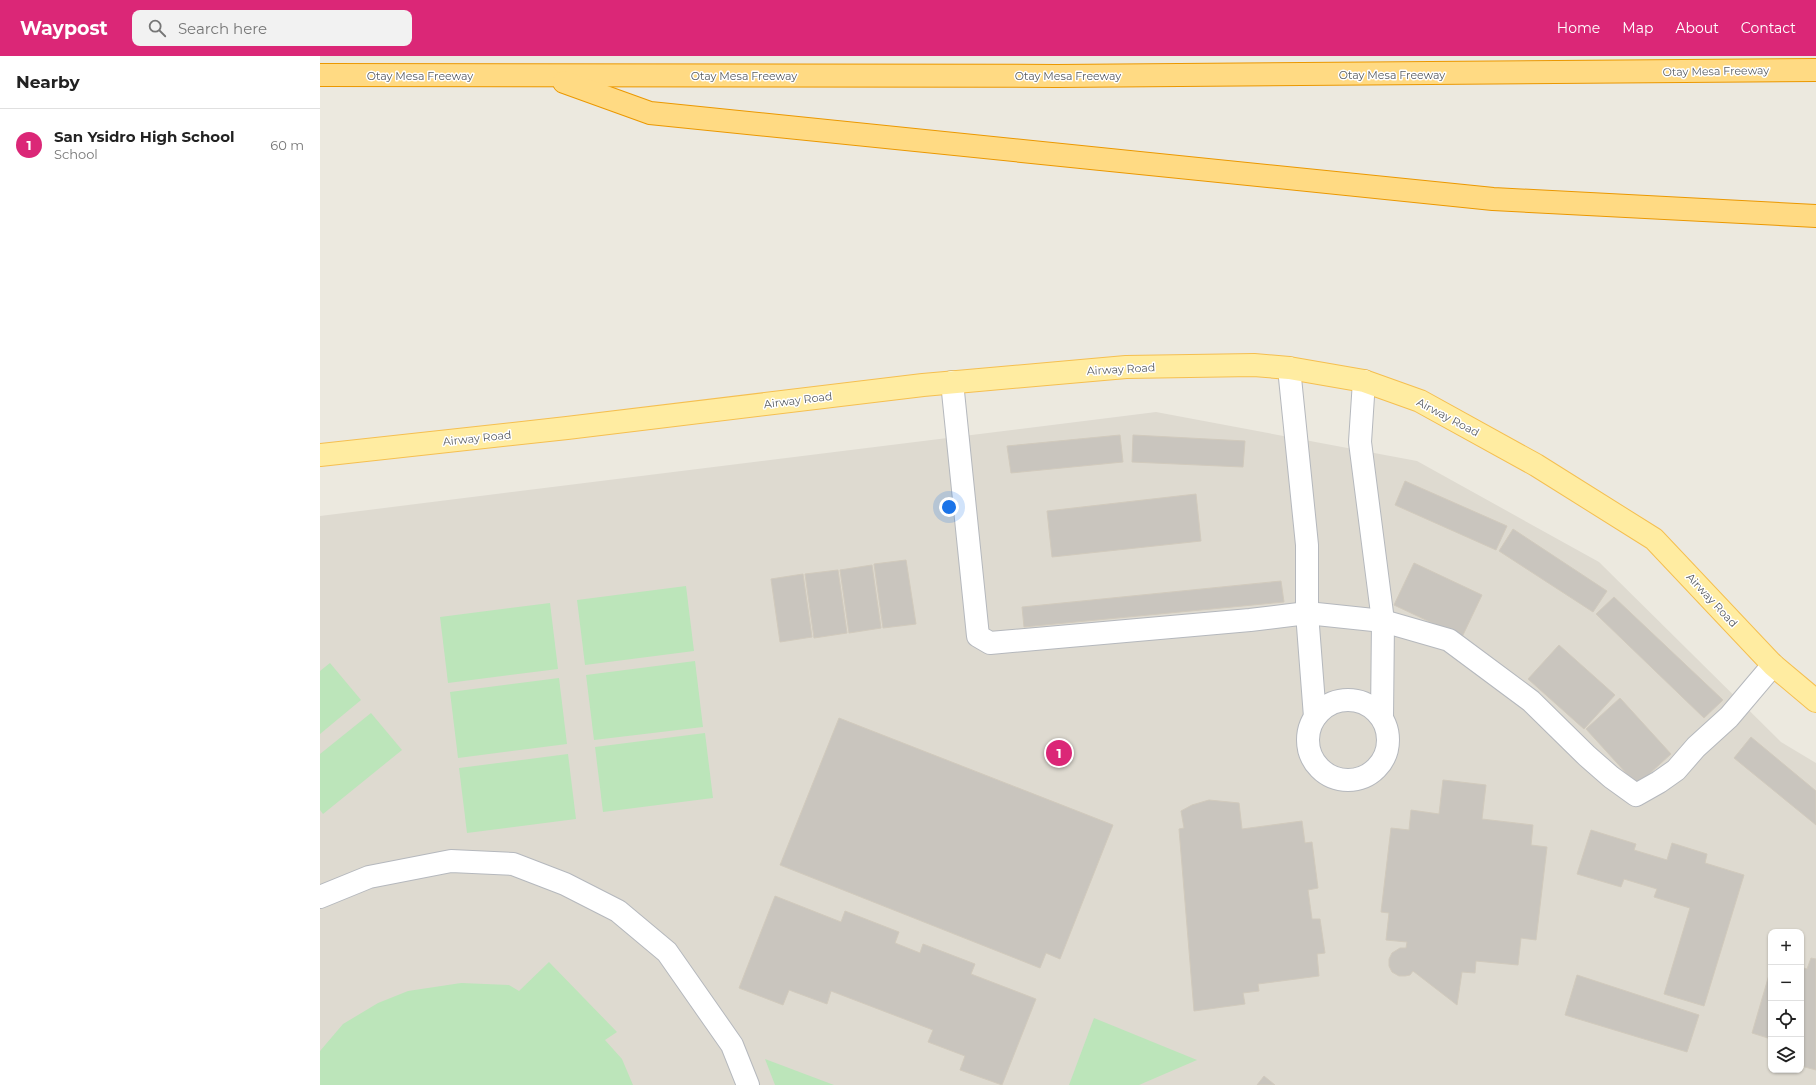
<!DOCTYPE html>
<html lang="en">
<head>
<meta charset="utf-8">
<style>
	:root { --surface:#fff; --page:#f2f2f2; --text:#222; --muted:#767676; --line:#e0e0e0; --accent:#db2777 }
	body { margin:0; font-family:Montserrat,sans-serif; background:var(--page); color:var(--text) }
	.controls { position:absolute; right:12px; bottom:12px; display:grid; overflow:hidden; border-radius:8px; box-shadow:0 1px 3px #0004 }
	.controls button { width:36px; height:36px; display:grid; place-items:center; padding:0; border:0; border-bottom:1px solid var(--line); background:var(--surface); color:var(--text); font:20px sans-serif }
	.you { position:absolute; left:629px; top:451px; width:14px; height:14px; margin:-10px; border:3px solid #fff; border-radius:50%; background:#1a73e8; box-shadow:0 0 0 6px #1a73e833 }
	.badge { display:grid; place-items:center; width:26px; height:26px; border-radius:50%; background:var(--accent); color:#fff; font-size:13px; font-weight:700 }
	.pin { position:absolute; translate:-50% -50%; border:2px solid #fff; box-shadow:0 1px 4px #0006 }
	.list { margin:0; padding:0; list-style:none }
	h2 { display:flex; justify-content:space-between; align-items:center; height:52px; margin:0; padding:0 16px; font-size:17px }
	h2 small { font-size:13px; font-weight:400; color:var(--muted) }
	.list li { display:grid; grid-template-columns:26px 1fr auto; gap:12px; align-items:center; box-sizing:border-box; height:72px; padding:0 16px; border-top:1px solid var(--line) }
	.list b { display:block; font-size:15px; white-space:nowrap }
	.list p { margin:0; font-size:13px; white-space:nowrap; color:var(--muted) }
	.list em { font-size:13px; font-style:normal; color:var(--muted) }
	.icon { flex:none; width:22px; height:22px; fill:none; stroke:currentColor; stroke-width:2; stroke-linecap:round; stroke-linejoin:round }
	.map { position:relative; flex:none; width:1496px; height:1029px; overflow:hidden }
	header { display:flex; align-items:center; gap:24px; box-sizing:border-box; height:56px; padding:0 20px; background:var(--accent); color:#fff }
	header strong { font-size:19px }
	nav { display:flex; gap:22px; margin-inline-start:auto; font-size:14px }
	.search { width:280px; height:36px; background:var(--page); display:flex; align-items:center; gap:10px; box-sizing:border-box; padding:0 14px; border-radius:8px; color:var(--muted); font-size:15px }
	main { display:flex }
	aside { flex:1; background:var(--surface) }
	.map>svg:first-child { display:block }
	.education { fill:#dedad0; fill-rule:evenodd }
	.green { fill:#bce5ba }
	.building { fill:#c9c5be; stroke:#d1cabd }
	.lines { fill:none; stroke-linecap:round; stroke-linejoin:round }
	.minor-casing { stroke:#b5b8bd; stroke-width:24 }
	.major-casing { stroke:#f5bf50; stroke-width:24 }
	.highway-casing { stroke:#eb9800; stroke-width:24 }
	.minor { stroke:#fff; stroke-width:22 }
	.major { stroke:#ffeca1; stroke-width:22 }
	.highway { stroke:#ffda83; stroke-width:22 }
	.labels { text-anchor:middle; stroke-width:3; stroke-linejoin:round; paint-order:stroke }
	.street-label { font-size:11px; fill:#585c61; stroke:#fff }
</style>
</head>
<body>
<header>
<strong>Waypost</strong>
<div class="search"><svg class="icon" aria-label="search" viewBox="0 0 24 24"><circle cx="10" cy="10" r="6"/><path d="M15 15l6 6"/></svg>Search here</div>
<nav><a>Home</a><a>Map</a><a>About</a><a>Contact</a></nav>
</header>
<main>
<aside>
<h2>Nearby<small></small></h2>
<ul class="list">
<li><span class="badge">1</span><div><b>San Ysidro High School</b><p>School</p></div><em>60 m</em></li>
</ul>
</aside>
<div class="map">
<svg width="1496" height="1029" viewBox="0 0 1496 1029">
	<rect width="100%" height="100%" fill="#ece9df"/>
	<path class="education" d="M836,356l261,49 182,101 182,180 35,21v322h-1496v-569zM1451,876h30v138h-30z"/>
	<g class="green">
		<path d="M366,530l8,65 -109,14 -8,-65z"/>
		<path d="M230,547l8,66 -110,14 -8,-66z"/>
		<path d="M375,605l8,66 -109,13 -8,-65z"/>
		<path d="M10,607l31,37 -41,34v-63z"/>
		<path d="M239,622l8,66 -109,14 -8,-66z"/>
		<path d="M51,657l31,37 -79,64 -3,-4v-56z"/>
		<path d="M385,677l8,65 -110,14 -8,-65z"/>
		<path d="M248,698l8,65 -109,14 -8,-65z"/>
		<path d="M229,906l68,70 -12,8 17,19 11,26h-313v-34l23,-27 35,-21 30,-12 53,-8 48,2 10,6z"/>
		<path d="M774,962l103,42 -58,25h-70z"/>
		<path d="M445,1003l69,26h-59z"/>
	</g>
	<g class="building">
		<path d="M800,379l3,27 -112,11 -4,-27z"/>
		<path d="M813,379l112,6 -2,26 -111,-5z"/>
		<path d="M1085,425l102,45 -11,24 -101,-45z"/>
		<path d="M876,438l5,47 -149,16 -5,-46z"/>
		<path d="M1193,473l94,62 -14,21 -94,-61z"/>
		<path d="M586,504l10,64 -33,4 -9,-64z"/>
		<path d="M1094,507l68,32 -20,42 -68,-32z"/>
		<path d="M552,509l9,63 -32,5 -9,-63z"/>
		<path d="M518,514l9,63 -33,5 -9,-64z"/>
		<path d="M483,518l9,63 -32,5 -9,-63z"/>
		<path d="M961,525l3,21 -260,25 -2,-20z"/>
		<path d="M1294,541l109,103 -19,18 -108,-104z"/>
		<path d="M1239,589l56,50 -31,34 -56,-50z"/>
		<path d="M1300,642l51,56 -34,31 -51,-56z"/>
		<path d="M519,662l274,107 -53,134 -14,-6 -6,15 -260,-103z"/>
		<path d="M1431,681l65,54v34l-82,-67z"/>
		<path d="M1123,724l43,5 -4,34 51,6 -2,20 16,2 -11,93 -15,-2 -3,27 -42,-4 -1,12 -13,-1 -5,33 -44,-34 -3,4 -5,1h-6l-7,-4 -3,-6v-7l3,-6 8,-5h6l1,-6 -21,-2 3,-27 -8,-1 10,-84 18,2 2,-20 28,4z"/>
		<path d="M889,744l30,3 3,26 60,-8 3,22 7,-1 6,46 -10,2 4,29h8l5,34 -8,1 2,22 -61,8 1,7 -16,2 2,11 -51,7 -15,-182 5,-1 -3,-17 11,-6z"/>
		<path d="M1271,774l45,14 -2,6 33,10 5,-17 35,11 -2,9 39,12 -40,131 -40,-12 26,-86 -36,-11 3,-8 -33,-10 -3,8 -44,-13z"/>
		<path d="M455,840l66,26 4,-11 54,21 -4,11 25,10 3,-9 52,20 -4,10 65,25 -34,86 -42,-15 5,-14 -37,-14 5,-12 -102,-39 -4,13 -38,-14 -6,15 -44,-17z"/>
		<path d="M1491,902l5,1v111l-15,-4v-99l6,2z"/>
		<path d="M1451,912v71l-19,-6z"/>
		<path d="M1257,919l122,40 -12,37 -122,-37z"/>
		<path d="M944,1020l11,9h-18z"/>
	</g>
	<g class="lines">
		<g class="minor-casing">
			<g id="minor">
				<path d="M969,312l18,177v68l8,104"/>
				<path d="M1044,325l-4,61 23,179 -1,97"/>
				<path d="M632,326l26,254 12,7 260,-23 57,-7 76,8 66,19 82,61 56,55 24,21 25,18 23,-13 17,-12 20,-23 33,-30 44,-52"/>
				<circle cx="1028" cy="684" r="40"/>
				<path d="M0,841l49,-20 82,-16 62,3 52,20 53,27 49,41 65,93 16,40"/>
			</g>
		</g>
		<g class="major-casing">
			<path id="major" d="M0,399l247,-27 356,-43 203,-18 128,-2 35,3 75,13 56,20 116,64 118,74 119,126 43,36"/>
		</g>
		<g class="highway-casing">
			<g id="highway">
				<path d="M0,19c499,3 997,1 1496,-5"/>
				<path d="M244,26l86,31 843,86 323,17"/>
			</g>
		</g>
		<use href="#minor" class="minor"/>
		<use href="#major" class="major"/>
		<use href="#highway" class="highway"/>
	</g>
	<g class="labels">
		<g class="street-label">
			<text transform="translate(1396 15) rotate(-1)" y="4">Otay Mesa Freeway</text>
			<text x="1072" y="23">Otay Mesa Freeway</text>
			<text x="100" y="24">Otay Mesa Freeway</text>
			<text x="424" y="24">Otay Mesa Freeway</text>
			<text x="748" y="24">Otay Mesa Freeway</text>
			<text transform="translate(801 313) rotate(-3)" y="4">Airway Road</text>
			<text transform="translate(478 344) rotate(-7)" y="4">Airway Road</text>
			<text transform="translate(1128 361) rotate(28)" y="4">Airway Road</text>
			<text transform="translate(157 382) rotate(-6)" y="4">Airway Road</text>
			<text transform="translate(1392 544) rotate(47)" y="4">Airway Road</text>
		</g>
	</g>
</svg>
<div class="controls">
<button>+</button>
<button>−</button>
<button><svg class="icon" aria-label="locate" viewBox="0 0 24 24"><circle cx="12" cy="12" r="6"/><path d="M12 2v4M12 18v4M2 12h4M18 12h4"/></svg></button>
<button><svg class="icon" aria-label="layers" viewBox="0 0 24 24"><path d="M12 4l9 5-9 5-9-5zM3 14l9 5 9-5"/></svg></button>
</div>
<div class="you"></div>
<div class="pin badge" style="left:739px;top:697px">1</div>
</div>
</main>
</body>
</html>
